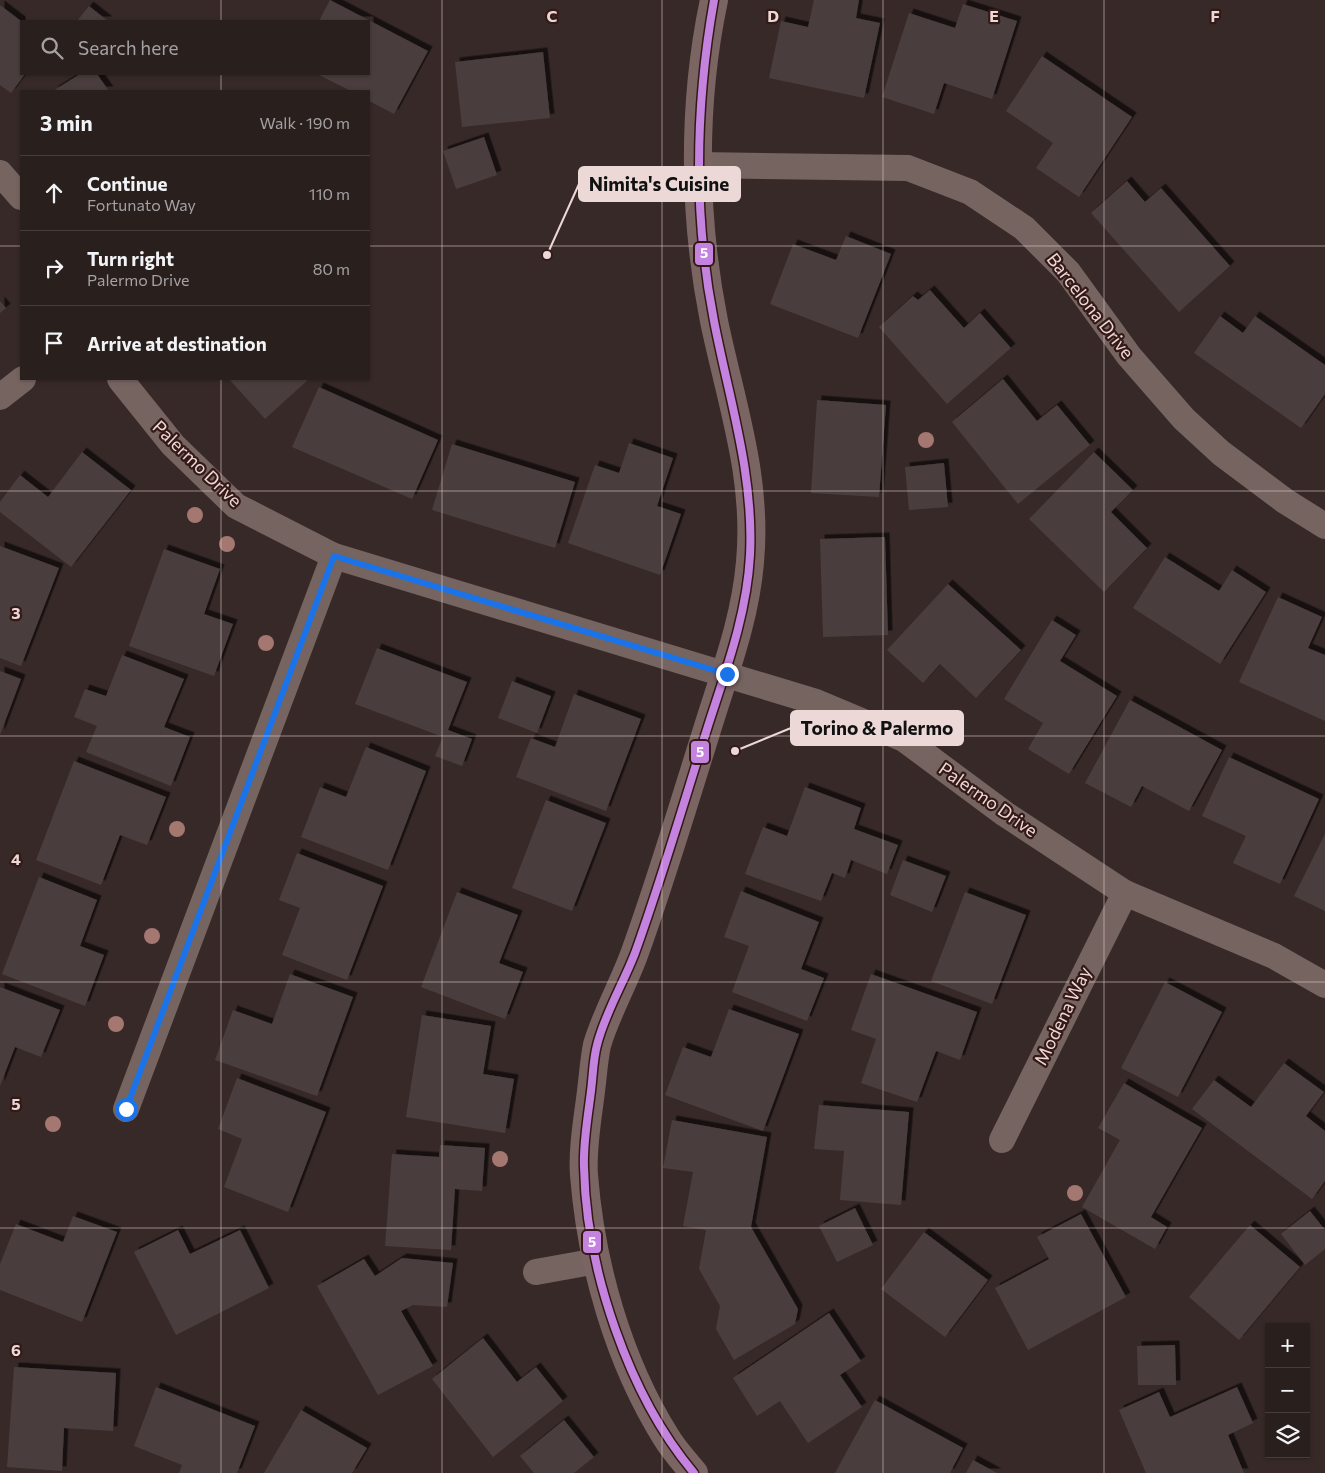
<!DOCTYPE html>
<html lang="en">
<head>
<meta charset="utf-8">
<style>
	:root { --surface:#291f1d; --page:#312726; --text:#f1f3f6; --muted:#a5a2a4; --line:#453d3b }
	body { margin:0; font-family:Commissioner,sans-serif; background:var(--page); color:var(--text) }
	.controls { position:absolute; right:15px; bottom:15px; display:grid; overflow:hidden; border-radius:0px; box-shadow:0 1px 4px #0004 }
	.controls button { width:45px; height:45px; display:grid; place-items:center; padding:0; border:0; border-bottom:1px solid var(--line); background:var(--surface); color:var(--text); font:25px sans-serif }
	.stop { position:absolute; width:15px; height:15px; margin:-11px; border:4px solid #1a73e8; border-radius:50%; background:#fff }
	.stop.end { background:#1a73e8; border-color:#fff; box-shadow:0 1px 5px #0008 }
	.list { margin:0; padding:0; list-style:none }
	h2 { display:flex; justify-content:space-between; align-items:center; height:65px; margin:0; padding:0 20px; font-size:21px }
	h2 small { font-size:16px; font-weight:400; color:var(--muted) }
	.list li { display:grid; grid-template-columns:32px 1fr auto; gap:15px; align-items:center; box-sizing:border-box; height:75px; padding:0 20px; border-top:1px solid var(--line) }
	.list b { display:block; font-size:19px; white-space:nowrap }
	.list p { margin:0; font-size:16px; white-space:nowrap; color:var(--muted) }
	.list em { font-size:16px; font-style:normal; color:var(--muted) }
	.icon { flex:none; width:28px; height:28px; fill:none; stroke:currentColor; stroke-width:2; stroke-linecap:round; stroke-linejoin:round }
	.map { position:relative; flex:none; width:1325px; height:1473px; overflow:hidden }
	.search { position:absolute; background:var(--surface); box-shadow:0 1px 4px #0004; left:20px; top:20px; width:350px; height:55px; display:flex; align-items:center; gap:12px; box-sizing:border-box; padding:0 18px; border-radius:0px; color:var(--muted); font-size:19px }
	.panel { position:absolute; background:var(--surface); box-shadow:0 1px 4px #0004; left:20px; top:90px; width:350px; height:290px; border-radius:0px }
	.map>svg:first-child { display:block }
	.building { fill:#4a3e3c; filter:url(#shadow) }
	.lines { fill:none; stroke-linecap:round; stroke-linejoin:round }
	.street { stroke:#766461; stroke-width:26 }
	.secondary { stroke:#7a6562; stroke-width:28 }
	.bus-1-casing { stroke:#341917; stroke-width:11 }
	.bus-1 { stroke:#c483df; stroke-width:8 }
	.tree { fill:#a47771 }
	.route { stroke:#1a73e8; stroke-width:6 }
	.grid { fill:none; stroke:#ecd9d7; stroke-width:1; stroke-opacity:0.55 }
	.labels { text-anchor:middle; stroke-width:4.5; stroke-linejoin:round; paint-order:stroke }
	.street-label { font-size:18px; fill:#ecd9d7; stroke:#341917 }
	.grid-label { font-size:16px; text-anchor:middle; font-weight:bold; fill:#ecd9d7; stroke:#341917; stroke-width:4.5; stroke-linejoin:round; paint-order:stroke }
	.leader { fill:none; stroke:#ecd9d7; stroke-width:2 }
	.callout-dot { fill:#ecd9d7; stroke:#341917; stroke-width:2 }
	.callout { fill:#ecd9d7; stroke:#ecd9d7; stroke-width:2 }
	.callout-label { font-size:19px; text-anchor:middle; font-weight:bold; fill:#111 }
	.line-badge { stroke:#341917; stroke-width:2 }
	.badge-label { font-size:14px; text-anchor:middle; font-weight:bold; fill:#fff }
</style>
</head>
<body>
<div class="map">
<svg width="1325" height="1473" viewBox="0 0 1325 1473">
	<defs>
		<filter id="shadow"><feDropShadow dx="4.5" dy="-4.5" stdDeviation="0" flood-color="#0009"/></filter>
	</defs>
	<rect width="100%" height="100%" fill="#372927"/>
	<g class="building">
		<path d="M330,0l98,51 -34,63 -25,-13v-10h-18l-34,-17h52v-53h-50z"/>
		<path d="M814,0h45l-3,18 24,5 -16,75 -95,-20 12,-57 27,6z"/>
		<path d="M963,4l54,17 -25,78 -48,-16 -10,31 -52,-17 27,-84 46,15z"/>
		<path d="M0,5l21,16v53h4l-14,19 -11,-8z"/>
		<path d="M89,6l19,15h-31z"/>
		<path d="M543,52l7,66 -88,9 -7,-65z"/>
		<path d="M1042,56l90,61 -53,80 -43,-29 17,-25 -47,-32z"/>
		<path d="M80,74h17l12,17h-56z"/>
		<path d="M484,137l13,38 -41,14 -13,-38z"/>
		<path d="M1127,181l18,21 16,-14 69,78 -51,46 -88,-99z"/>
		<path d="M846,236l45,18 -33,84 -88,-34 23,-60 43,16z"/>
		<path d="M930,290l34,38 16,-15 31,35 -64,56 -68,-77 34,-31 5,4z"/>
		<path d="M0,301l6,7 -6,5z"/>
		<path d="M1220,316l23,17 12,-17 70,49v29l-24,34 -107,-75z"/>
		<path d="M229,379h80l-44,40z"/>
		<path d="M1003,379l34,42 20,-16 33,40 -72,59 -66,-82z"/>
		<path d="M319,387l119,53 -26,59 -120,-52z"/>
		<path d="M817,400l69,5 -7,92 -68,-4z"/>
		<path d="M629,443l44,15 -16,48 24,8 -21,61 -92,-32 27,-78 24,8z"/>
		<path d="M452,444l123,38 -20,66 -123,-38z"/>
		<path d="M82,452l49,38 -60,77 -71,-55v-10l20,-27 28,22z"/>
		<path d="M1094,452l39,38 -22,22 36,36 -43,44 -75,-73z"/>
		<path d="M944,463l4,44 -39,3 -4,-43z"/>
		<path d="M885,537l3,98 -65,2 -3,-98z"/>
		<path d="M0,546l59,22 -38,98 -21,-8z"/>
		<path d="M164,549l56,20 -16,45 29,10 -19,52 -85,-30z"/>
		<path d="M1165,557l54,34 13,-21 34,22 -46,72 -87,-56z"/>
		<path d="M948,584l73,66 -45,48 -36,-34 -17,19 -36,-33z"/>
		<path d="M1278,597l44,20 -14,31 17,7v66l-86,-39z"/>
		<path d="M1052,620l24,15 -16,26 57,35 -48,78 -41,-25 15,-26 -39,-24z"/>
		<path d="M377,648l90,34 -19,48 24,9 -10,27 -27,-10 8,-19 -88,-33z"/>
		<path d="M122,655l62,24 -20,48 26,10 -19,49 -85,-34 11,-26 -23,-9 11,-28 21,7z"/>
		<path d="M0,671l21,8 -21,56z"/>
		<path d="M512,681l39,15 -14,37 -39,-15z"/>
		<path d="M574,694l67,25 -35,92 -90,-34 15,-39 24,9z"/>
		<path d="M1130,700l92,50 -33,61 -47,-25 -11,21 -46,-24z"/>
		<path d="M366,747l60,24 -38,99 -87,-33 19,-50 26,10z"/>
		<path d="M1229,757l90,42 -39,85 -47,-21 13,-27 -44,-20z"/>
		<path d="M74,761l92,36 -19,48 -27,-10 -19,50 -65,-25z"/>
		<path d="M805,787l56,21 -7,21 44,16 -11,29 -36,-14 -6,18 -13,-5 -11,28 -76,-27 18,-47 24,9z"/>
		<path d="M546,800l60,23 -34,88 -60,-23z"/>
		<path d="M1325,834v77l-31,-15z"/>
		<path d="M297,853l86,33 -36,94 -65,-25 18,-47 -21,-8z"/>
		<path d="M903,860l43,16 -14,36 -42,-17z"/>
		<path d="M39,877l58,23 -17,46 24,9 -19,51 -83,-32z"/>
		<path d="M741,891l78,31 -18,47 23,9 -17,43 -75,-29 17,-46 -25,-9z"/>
		<path d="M457,892l61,23 -19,48 24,9 -18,47 -84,-32z"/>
		<path d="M965,892l61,23 -34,89 -61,-23z"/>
		<path d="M290,974l63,23 -36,99 -102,-36 18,-50 39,14z"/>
		<path d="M871,974l106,38 -17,48 -24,-9 -19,51 -56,-19 15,-44 -25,-9z"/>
		<path d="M1165,982l57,30 -44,85 -57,-29z"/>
		<path d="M0,987l60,23 -19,47 -26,-10 -15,39z"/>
		<path d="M729,1009l70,25 -36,97 -98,-36 18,-48 28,10z"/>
		<path d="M422,1015l69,11 -8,48 31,5 -9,54 -99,-16z"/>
		<path d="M1284,1063l40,29 -18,24 19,15v50l-13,18 -120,-90 22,-29 37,27z"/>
		<path d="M237,1078l89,34 -38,100 -64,-25 18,-48 -24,-10z"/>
		<path d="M1124,1083l78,45 -51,89 16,10 -12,22 -73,-42 38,-67 -22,-12z"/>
		<path d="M819,1105l90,7 -8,93 -61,-5 4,-49 -30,-2z"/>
		<path d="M672,1120l95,17 -16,90 47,82 -3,15 -61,36 -18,-31 4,-23 -21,-37 7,-39 -23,-4 10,-54 -30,-4z"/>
		<path d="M440,1145l45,3 -3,43 -27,-2 -4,61 -66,-4 7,-92 47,3z"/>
		<path d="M855,1208l18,37 -36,17 -18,-36z"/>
		<path d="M1310,1211l15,19v19l-20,16 -24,-31z"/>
		<path d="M1081,1214l45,83 -98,53 -33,-62 54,-29 -12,-22z"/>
		<path d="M73,1216l44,16 -35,90 -82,-32v-26l16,-40 47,18z"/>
		<path d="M1250,1225l50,42 -61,73 -50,-43z"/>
		<path d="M178,1230l12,24 50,-24 29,58 -93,47 -42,-83z"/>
		<path d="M924,1232l64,48 -43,57 -64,-48z"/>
		<path d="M402,1258l51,5 -6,44 -34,-2 -12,6 32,55 -55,29 -61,-109 47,-27 11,17z"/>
		<path d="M829,1313l32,48 -21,14 22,32 -54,36 -28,-42 -23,15 -24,-38z"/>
		<path d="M483,1338l34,44 19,-15 27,34 -70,56 -61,-78z"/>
		<path d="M1175,1345l1,40h-38l-1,-39z"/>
		<path d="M14,1367l102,6 -3,58 -49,-3 -2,43 -55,-4z"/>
		<path d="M156,1387l99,39 -18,47h-58l3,-8 -48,-19z"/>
		<path d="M1237,1387l16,36 -25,12 16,38h-98l-27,-63 40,-18 11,25z"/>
		<path d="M875,1400l88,48 -13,25h-115z"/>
		<path d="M301,1410l66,38 -15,25h-88z"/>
		<path d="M564,1420l30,37 -20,16h-40l-14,-17z"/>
		<path d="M973,1460l24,13h-31z"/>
	</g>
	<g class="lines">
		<g class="street">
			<path d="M698,165l210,3 62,24 54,36 44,44 61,84 55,63 37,34 64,48 40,25"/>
			<path d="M0,173l21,24"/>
			<path d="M120,379l53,66 63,61 98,50 482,146 88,37 101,75 120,79 149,63 51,29"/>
			<path d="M0,397l23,-18"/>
			<path d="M126,1109l208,-553"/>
			<path d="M1002,1140l123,-247"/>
			<path d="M536,1272l61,-11"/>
		</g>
		<path class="secondary" d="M694,1473c-10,-12 -21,-24 -28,-36 -48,-77 -75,-173 -82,-262 -2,-27 4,-58 7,-84 2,-15 3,-32 6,-46 9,-31 27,-62 38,-93 26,-72 48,-146 71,-219 17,-56 39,-111 44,-171 8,-85 -19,-159 -36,-241 -21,-105 -22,-217 0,-321"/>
		<g class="bus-1-casing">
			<path id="bus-1" d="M694,1473c-65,-77 -108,-204 -110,-306 -1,-25 4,-51 7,-76 2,-15 2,-31 6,-46 8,-32 26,-61 38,-92 27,-75 49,-151 73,-227 18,-56 39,-112 42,-171 4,-81 -21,-156 -36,-234 -21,-107 -19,-214 0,-321"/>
		</g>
		<use href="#bus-1" class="bus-1"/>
	</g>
	<g class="tree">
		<circle cx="926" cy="440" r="8"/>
		<circle cx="195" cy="515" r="8"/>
		<circle cx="227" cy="544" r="8"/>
		<circle cx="266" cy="643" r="8"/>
		<circle cx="177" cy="829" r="8"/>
		<circle cx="152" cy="936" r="8"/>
		<circle cx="116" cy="1024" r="8"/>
		<circle cx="53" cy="1124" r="8"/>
		<circle cx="500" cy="1159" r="8"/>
		<circle cx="1075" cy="1193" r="8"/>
	</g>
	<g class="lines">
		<path class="route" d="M126,1109l208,-553 393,118"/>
	</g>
	<path class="grid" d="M221,0v21M442,0v1473M662,0v1473M883,0v1473M1104,0v1473M221,74v17M0,246h21M369,246h956M221,379v1094M0,491h1325M0,736h1325M0,982h1325M0,1228h1325"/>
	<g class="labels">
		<g class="street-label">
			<text transform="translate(1090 306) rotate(52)" y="6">Barcelona Drive</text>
			<text transform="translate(197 464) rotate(44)" y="6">Palermo Drive</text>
			<text transform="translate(988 800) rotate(35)" y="6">Palermo Drive</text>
			<text transform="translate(1063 1016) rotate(-64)" y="6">Modena Way</text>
		</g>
	</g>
	<g class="grid-label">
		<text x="552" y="22">C</text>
		<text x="773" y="22">D</text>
		<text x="994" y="22">E</text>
		<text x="1215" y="22">F</text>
		<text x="16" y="619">3</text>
		<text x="16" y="865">4</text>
		<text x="16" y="1110">5</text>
		<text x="16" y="1356">6</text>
	</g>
	<path class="leader" d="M547 255L579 184M735 751L791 728"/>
	<g class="callout-dot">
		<circle cx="547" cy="255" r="5"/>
		<circle cx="735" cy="751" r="5"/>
	</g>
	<g class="callout">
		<rect x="579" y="167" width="161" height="34" rx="5"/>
		<rect x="791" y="711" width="172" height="34" rx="5"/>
	</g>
	<g class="callout-label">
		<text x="659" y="191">Nimita's Cuisine</text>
		<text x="877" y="735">Torino &amp; Palermo</text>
	</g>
	<g class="line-badge">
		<rect x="694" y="242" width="20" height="24" rx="5" fill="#c483df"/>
		<rect x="690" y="740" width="20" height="24" rx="5" fill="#c483df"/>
		<rect x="582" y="1230" width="20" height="24" rx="5" fill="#c483df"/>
	</g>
	<g class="badge-label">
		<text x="704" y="258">5</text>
		<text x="700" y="757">5</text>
		<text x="592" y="1247">5</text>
	</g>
</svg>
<div class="controls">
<button>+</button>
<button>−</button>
<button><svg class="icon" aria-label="layers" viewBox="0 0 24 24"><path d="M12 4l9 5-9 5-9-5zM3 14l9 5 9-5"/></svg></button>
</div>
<div class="stop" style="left:126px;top:1109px"></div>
<div class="stop end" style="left:727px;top:674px"></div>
<div class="search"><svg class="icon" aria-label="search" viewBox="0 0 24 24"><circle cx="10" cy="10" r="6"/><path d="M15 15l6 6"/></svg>Search here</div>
<section class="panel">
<h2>3 min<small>Walk · 190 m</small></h2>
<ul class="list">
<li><svg class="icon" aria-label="ahead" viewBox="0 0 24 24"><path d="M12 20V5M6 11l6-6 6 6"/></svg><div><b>Continue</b><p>Fortunato Way</p></div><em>110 m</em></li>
<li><svg class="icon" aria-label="right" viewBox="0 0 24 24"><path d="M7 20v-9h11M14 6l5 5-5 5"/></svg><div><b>Turn right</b><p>Palermo Drive</p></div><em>80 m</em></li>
<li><svg class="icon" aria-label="arrive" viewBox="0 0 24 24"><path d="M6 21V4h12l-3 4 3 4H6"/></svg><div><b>Arrive at destination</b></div></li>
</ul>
</section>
</div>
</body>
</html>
